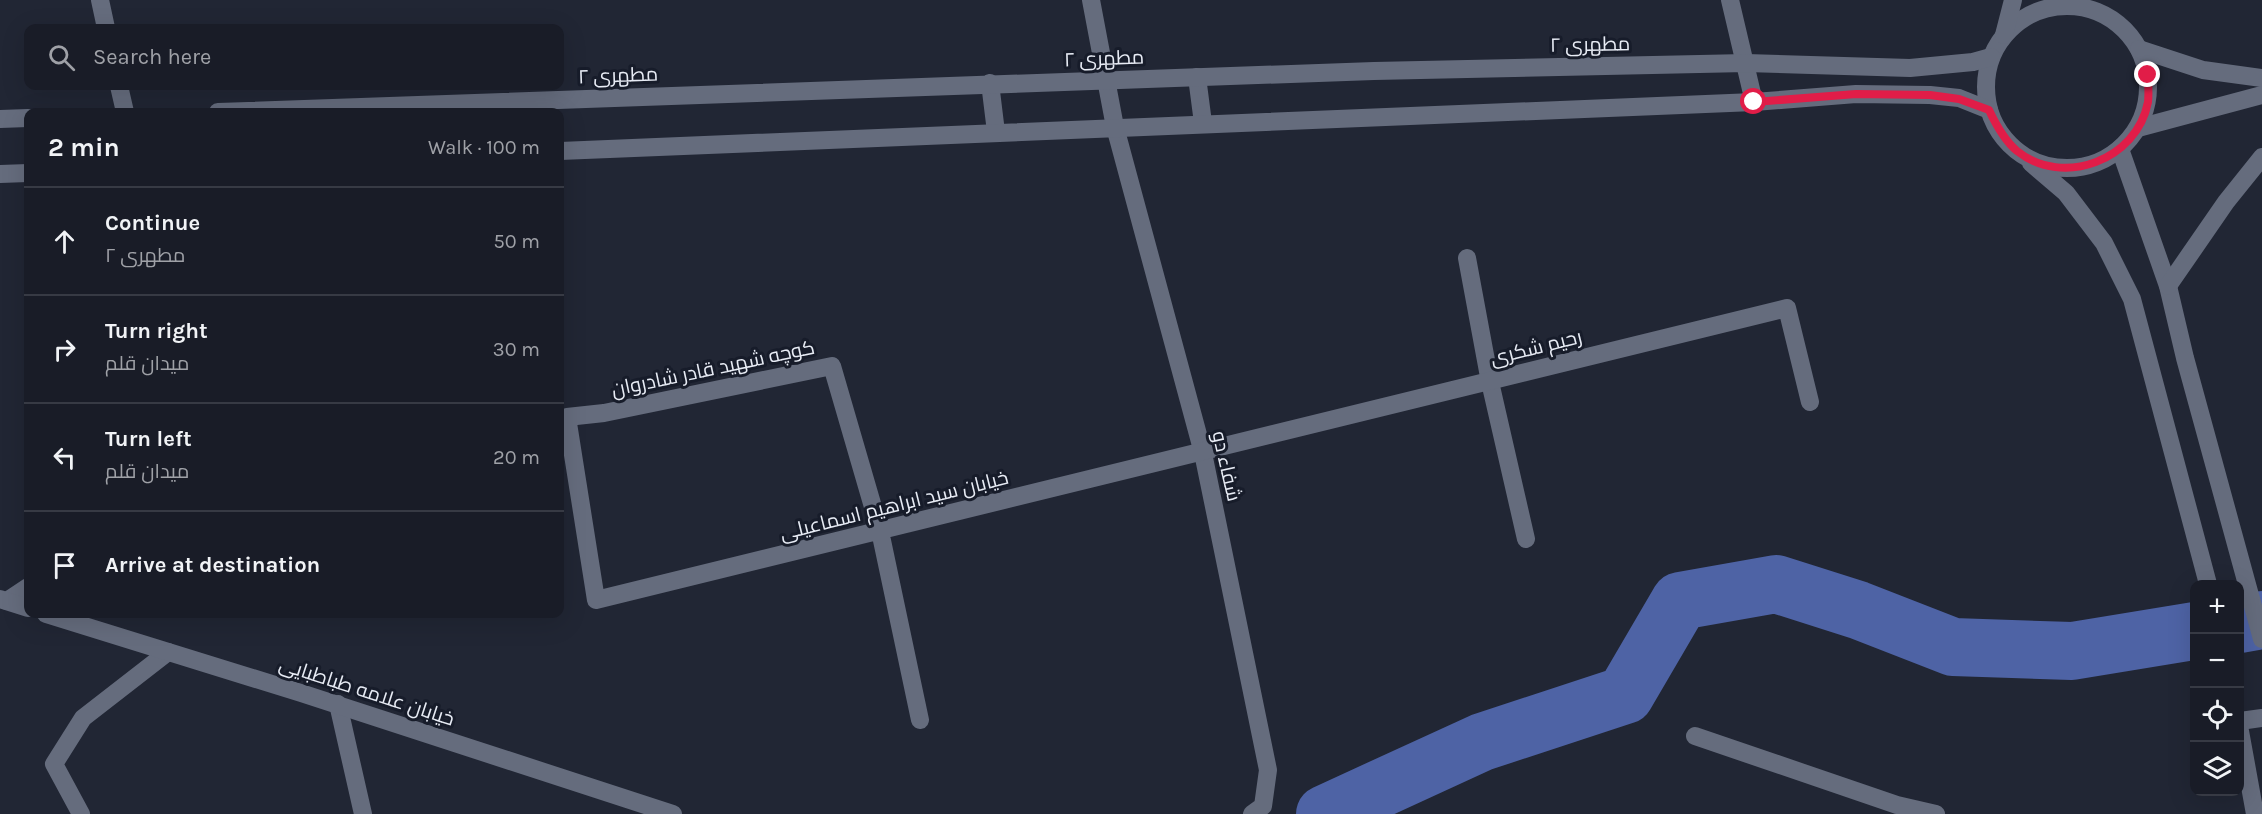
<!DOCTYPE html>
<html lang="en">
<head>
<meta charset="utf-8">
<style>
	:root { --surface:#191c27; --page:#22252f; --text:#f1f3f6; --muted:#9fa1a7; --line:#373a44 }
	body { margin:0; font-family:Karla,Cairo,sans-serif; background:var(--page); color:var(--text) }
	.controls { position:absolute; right:18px; bottom:18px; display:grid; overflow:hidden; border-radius:12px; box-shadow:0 6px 24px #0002 }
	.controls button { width:54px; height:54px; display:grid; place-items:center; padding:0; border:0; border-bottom:2px solid var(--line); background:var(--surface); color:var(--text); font:30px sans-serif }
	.stop { position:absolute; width:18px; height:18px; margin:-14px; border:4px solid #e11d48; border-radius:50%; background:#fff }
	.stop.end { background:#e11d48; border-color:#fff; box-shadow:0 2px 6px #0008 }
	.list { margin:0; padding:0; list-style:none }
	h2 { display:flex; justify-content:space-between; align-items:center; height:78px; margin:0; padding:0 24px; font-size:26px }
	h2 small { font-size:20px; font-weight:400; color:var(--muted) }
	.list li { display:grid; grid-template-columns:39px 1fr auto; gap:18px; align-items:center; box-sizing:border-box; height:108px; padding:0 24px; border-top:2px solid var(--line) }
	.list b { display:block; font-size:22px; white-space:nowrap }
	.list p { margin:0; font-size:20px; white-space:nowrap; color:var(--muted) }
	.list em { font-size:20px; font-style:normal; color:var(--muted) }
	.icon { flex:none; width:33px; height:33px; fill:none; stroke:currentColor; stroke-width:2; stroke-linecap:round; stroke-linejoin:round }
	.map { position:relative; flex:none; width:2262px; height:814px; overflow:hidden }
	.search { position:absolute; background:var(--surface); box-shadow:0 6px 24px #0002; left:24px; top:24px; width:540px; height:66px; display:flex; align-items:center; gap:15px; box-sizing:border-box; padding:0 21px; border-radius:12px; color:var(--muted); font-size:22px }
	.panel { position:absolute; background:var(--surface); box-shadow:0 6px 24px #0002; left:24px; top:108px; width:540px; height:510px; border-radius:12px }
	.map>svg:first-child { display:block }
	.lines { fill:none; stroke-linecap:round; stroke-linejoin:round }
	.river { stroke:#4e63a5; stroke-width:58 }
	.street { stroke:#656c7d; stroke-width:18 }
	.secondary { stroke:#656c7d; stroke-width:18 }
	.route { stroke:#e11d48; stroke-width:8 }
	.labels { text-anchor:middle; stroke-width:6; stroke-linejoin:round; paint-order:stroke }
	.street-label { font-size:20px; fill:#e8ecf5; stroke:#171c2a }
</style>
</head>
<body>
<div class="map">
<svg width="2262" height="814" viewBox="0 0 2262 814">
	<rect width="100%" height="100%" fill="#212634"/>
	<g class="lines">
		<g class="river">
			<path d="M2240,624l22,-4"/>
			<path d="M1325,814l157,-72 143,-47 55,-94 96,-17 82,26 95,37 119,4 122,-20"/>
		</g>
		<g class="street">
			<path d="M100,0l6,28"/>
			<path d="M1091,0l24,127 88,326 65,317 -5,36 -11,8"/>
			<path d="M1730,0l24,102"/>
			<path d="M119,86l6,26"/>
			<path d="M1467,258l23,124 36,157"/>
			<path d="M7,601l21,-14"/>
			<path d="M338,704l25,110"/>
			<path d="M920,720l-40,-189 -48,-165 -228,47 -37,4 29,183c397,-96 794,-193 1191,-292l23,94"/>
			<path d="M2240,721l22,-3"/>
			<path d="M1695,736l202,69 39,9"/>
			<path d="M81,814l-27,-50 29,-46 85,-66"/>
		</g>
		<g class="secondary">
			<circle cx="2067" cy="87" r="81"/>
			<path d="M2004,35l9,-35"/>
			<path d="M2139,49l64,21 59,8"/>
			<path d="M1197,77l6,46"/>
			<path d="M990,83l6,49"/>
			<path d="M218,112l1156,-41 372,-8 164,5 63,-6 18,-5"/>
			<path d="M0,119l28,-1"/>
			<path d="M2138,128l124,-33"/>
			<path d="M2120,149l48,137 17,72 77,281"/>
			<path d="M560,151l1194,-49 102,-8 74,1 29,3 30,12"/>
			<path d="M2031,163l35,30 38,50 28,56 76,285"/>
			<path d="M0,174l28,-1"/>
			<path d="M2168,286l58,-84 36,-45"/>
			<path d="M0,599l28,9"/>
			<path d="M46,614l255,79 372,121"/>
			<path d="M2240,731l15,83"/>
		</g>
	</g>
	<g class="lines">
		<path class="route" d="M1754,102l102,-8 74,1 29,4 30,11c7,15 15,30 28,41 46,37 120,9 131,-49 1,-8 0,-19 0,-27"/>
	</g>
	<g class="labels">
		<g class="street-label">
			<text transform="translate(1590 44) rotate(-1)" y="7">مطهری ۲</text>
			<text transform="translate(1104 58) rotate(-2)" y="7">مطهری ۲</text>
			<text transform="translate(618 75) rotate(-2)" y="7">مطهری ۲</text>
			<text transform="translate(1536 347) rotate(-14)" y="7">رحیم شکری</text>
			<text transform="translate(713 368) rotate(-12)" y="7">کوچه شهید قادر شادروان</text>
			<text transform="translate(1227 466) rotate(77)" y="7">شفاء دو</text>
			<text transform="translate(894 505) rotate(-14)" y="7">خیابان سید ابراهیم اسماعیلی</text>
			<text transform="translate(367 691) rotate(18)" y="7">خیابان علامه طباطبایی</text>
		</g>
	</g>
</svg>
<div class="controls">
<button>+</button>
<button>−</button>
<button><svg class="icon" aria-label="locate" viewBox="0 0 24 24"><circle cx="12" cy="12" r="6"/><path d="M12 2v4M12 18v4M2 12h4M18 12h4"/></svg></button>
<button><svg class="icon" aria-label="layers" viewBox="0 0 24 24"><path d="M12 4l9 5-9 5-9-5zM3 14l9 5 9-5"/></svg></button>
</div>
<div class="stop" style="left:1754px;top:102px"></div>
<div class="stop end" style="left:2148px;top:75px"></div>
<div class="search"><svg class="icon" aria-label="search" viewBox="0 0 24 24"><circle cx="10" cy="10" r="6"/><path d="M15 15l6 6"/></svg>Search here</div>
<section class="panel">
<h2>2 min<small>Walk · 100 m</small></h2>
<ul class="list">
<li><svg class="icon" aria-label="ahead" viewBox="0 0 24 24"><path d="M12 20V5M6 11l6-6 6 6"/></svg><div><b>Continue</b><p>مطهری ۲</p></div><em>50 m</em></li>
<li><svg class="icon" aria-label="right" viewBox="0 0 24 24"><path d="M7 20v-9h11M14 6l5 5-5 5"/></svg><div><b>Turn right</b><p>میدان قلم</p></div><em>30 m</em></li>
<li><svg class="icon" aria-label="left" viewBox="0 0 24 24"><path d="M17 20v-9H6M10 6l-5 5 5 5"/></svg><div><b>Turn left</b><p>میدان قلم</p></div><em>20 m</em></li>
<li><svg class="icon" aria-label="arrive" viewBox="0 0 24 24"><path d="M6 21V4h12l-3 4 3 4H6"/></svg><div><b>Arrive at destination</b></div></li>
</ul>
</section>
</div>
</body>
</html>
